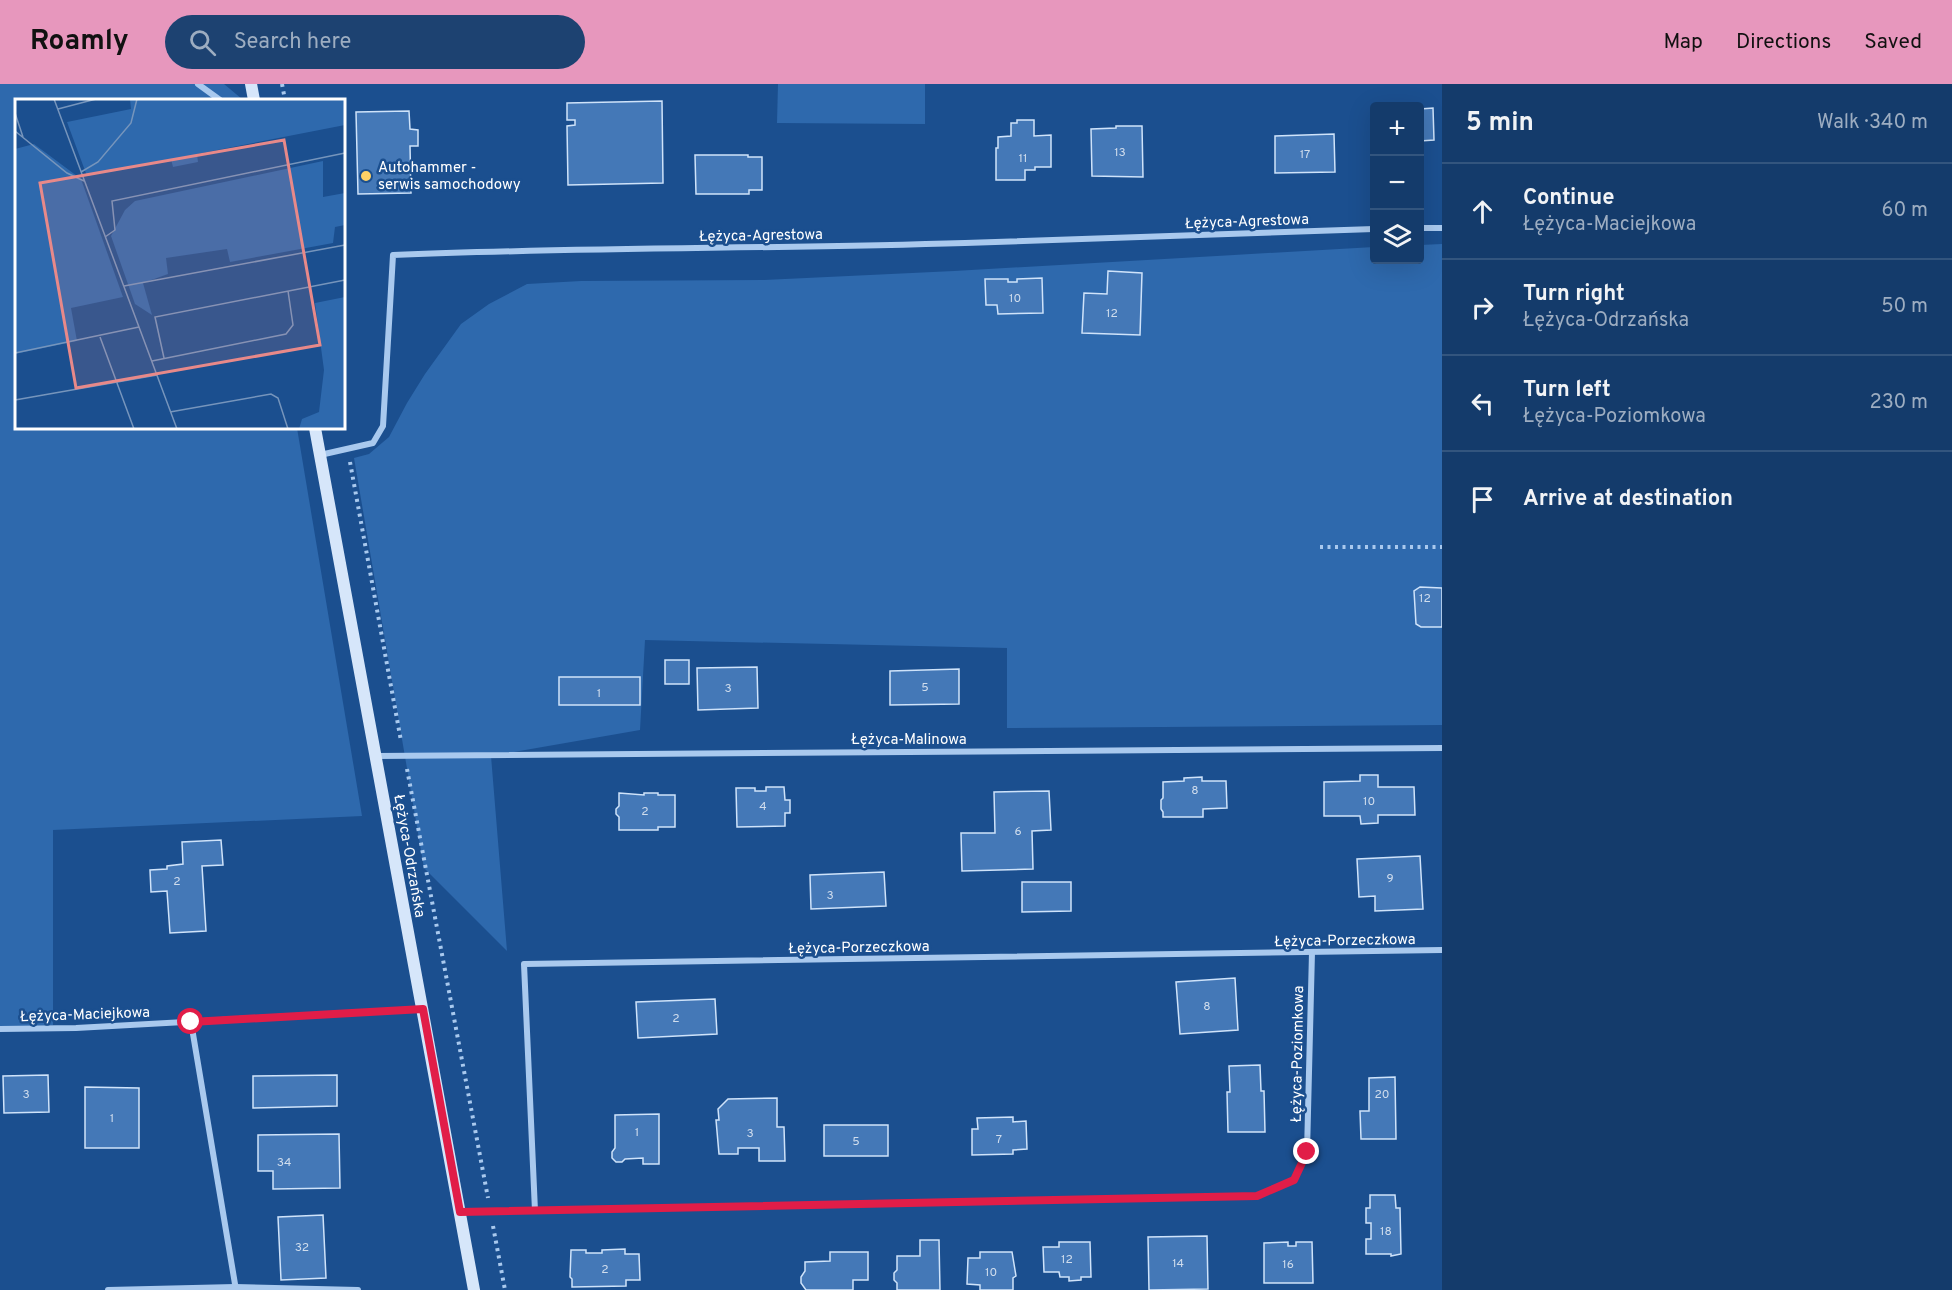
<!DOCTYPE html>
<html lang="en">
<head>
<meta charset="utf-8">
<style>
	:root { --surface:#143b6b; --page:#1d4271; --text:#f1f3f6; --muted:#9dadc1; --line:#33557e; --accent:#e797bd }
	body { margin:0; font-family:Overpass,sans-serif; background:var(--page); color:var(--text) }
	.controls { position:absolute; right:18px; top:18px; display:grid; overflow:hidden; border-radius:6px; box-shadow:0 6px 24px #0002 }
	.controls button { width:54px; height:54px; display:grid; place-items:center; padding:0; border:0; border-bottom:2px solid var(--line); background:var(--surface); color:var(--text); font:30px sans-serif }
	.stop { position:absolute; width:18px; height:18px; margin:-14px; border:4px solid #e11d48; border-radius:50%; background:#fff }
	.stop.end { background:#e11d48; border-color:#fff; box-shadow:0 2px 6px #0008 }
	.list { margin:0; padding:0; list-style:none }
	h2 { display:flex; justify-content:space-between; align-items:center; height:78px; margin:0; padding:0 24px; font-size:26px }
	h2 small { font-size:20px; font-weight:400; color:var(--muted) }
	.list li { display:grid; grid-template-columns:39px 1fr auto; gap:18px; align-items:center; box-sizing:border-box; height:96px; padding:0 24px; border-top:2px solid var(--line) }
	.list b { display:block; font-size:22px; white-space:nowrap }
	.list p { margin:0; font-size:20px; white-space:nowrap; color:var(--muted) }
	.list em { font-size:20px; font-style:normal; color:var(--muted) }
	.icon { flex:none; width:33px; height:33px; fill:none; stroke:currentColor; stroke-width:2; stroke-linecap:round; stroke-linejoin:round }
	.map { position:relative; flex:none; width:1442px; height:1206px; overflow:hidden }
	header { display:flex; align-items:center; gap:36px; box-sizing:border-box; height:84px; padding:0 30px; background:var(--accent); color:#111 }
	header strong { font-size:28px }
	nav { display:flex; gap:33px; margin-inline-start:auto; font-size:21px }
	.search { width:420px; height:54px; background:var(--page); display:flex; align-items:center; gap:15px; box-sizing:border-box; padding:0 21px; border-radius:33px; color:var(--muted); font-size:22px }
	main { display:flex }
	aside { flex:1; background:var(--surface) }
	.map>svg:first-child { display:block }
	.green { fill:#2e69ad }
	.building { fill:#4478b7; stroke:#cfe3fa; stroke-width:1.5 }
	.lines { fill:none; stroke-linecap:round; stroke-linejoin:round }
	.path { stroke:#a9c9ee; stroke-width:4; stroke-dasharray:3 4.5; stroke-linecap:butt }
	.street { stroke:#a9c9ee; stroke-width:6 }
	.secondary { stroke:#d6e6fa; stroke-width:12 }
	.route { stroke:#e11d48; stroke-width:8 }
	.poi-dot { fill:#ffd166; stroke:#1b4f8f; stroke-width:2 }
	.labels { text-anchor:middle; stroke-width:5; stroke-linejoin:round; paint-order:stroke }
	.number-label { font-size:12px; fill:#d0dded }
	.poi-label { font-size:15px; fill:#fff; stroke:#1b4f8f; text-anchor:start }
	.street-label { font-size:15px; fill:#fff; stroke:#1b4f8f }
	.inset-road { fill:none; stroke:#7695bc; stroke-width:1.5 }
	.view { fill:#e88989; fill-opacity:0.15; stroke:#e88989; stroke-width:3 }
	.inset-edge { fill:none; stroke:#fff; stroke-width:3 }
</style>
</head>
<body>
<header>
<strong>Roamly</strong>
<div class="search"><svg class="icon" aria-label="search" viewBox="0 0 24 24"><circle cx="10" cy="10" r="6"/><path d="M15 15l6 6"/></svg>Search here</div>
<nav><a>Map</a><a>Directions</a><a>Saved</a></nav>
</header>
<main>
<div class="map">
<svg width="1442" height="1206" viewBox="0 0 1442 1206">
	<rect width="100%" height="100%" fill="#1b4f8f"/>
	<g class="green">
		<path d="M0,0h224l18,15 -226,1v328h281l65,388 -309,14v195l-53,3z"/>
		<path d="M778,0h147v40l-148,-1z"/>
		<path d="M1442,160v481l-435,3v-80l-362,-8 -5,90 -149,26 16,195 -83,-83 -70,-410 15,-4 20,-17 18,-34 18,-29 36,-50 28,-20 38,-20 54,-3 183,-1 190,-9 420,-24v13h46v-15z"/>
	</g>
	<g class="building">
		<path d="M662,17l1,82 -95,2 -1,-59 8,-1v-5h-8v-17z"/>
		<rect x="1392" y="19" width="18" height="3"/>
		<path d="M1433,24l1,32 -14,1v-32z"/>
		<path d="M409,27l1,18 8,1v16h-8l1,47 -53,1 -2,-82z"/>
		<path d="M1017,36h17v16l17,-1v32h-16v3h-10v10h-29v-32h2v-11l13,-1v-13h6z"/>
		<path d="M1116,42h26l1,51 -51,-1 -1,-47 25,-1z"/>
		<path d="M1334,50l1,38 -60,1v-37z"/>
		<path d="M695,71h53v2h14v33h-13v4h-53z"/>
		<path d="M1108,187l34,2 -2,62 -58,-2 2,-40 23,1z"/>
		<path d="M1042,194l1,35 -45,1 -1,-9h-11l-1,-26h23v3h9v-3z"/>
		<path d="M1420,503l22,1v39h-21l-5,-3 -2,-33z"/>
		<rect x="665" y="576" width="24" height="24"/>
		<path d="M757,583l1,41 -60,2 -1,-42z"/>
		<path d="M959,585v35l-69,1v-34z"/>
		<rect x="559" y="593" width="81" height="28"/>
		<path d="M1360,691h18v12h36l1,28h-37v8l-17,1 -1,-8h-36v-34l36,-1z"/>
		<path d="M1202,693v4h24l1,27 -24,1v8h-40v-5l-2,-3v-9l2,-2v-16l21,-1v-3z"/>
		<path d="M766,703h18l1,13h5v13h-5v13l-48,1 -1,-39h19v3h11z"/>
		<path d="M1049,707l2,39 -19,1 1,38 -71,2 -1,-38h34l-1,-41z"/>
		<path d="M619,709l25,2v-2h14v2h17v32h-17v3h-39v-13l-3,-3v-5l3,-3z"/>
		<path d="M221,756l2,25 -21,1 4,65 -36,2 -3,-42 -16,1 -1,-22 17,-1v-3l16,-2 -1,-22z"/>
		<path d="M1420,772l3,53 -48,2v-15l-16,1 -2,-38z"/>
		<path d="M884,788l2,34 -75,3 -1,-34z"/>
		<path d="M1022,798h49v29l-49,1z"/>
		<path d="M1235,894l3,52 -58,4 -4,-52z"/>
		<path d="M715,915l2,35 -79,4 -2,-36z"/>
		<path d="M1260,981l1,26h3l1,41h-37l-1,-40h3l-1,-26z"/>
		<path d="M48,991l1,37 -45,1 -1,-37z"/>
		<path d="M337,991v31l-84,2v-32z"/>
		<path d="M1395,993l1,62h-35l-1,-28h9v-33z"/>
		<path d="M85,1003l54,1v60h-54z"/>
		<path d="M777,1014v29h7l1,34h-26v-13h-21v6h-19l-3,-34h3l-1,-11 10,-10z"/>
		<path d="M659,1030v50h-16v-6l-18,1 -3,3h-6l-4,-4v-6l3,-4v-33z"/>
		<path d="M1013,1033v5l13,-1 1,28 -14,1v4l-41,1v-26h6l-1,-11z"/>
		<rect x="824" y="1041" width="64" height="31"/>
		<path d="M339,1050l1,54 -67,1v-18h-15v-36z"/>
		<path d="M1370,1111h25l1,13h4l1,46 -10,2v-2h-25v-15h5v-16h-5v-15h4z"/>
		<path d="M323,1131l3,63 -45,2 -3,-63z"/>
		<path d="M1207,1152l1,53 -59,1 -1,-53z"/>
		<path d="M920,1156h19l1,50h-43v-7l-3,-3v-7l3,-3v-14h23z"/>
		<path d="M1059,1158h31l1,35h-10v3l-12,1v-4h-9l-1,-5h-15l-1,-25h16z"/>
		<path d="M1288,1158v4h8v-4h16l1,41h-49v-40z"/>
		<path d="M625,1165v5h14l1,26h-14v6l-54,1v-8l-2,-2 1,-27h15v3h16v-3z"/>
		<path d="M830,1168h38v28h-15v10h-47l-5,-7v-6l4,-6v-9l25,-1z"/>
		<path d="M980,1168h32l4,24 -3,2v12h-33v-5l-13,-1 1,-26h12z"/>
	</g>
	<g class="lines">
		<g class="path">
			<path d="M282,0l3,16"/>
			<path d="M350,378l51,279"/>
			<path d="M1320,463h122"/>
			<path d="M407,685l81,429"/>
			<path d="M493,1142l12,64"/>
		</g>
		<g class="street">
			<path d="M198,0l22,16"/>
			<path d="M1420,144h22"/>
			<path d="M320,371l53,-12 10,-17 10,-171c191,-8 382,-6 572,-12 137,-4 273,-10 409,-14"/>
			<path d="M376,672l1066,-8"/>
			<path d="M191,938l45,268"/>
			<path d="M0,945l76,-1 346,-19"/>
			<path d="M535,1127l-11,-247 918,-14"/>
			<path d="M460,1128l797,-16 37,-16 13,-28 5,-200"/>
			<path d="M108,1206l127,-3 123,3"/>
		</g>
		<g class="secondary">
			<path d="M251,0l3,16"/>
			<path d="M315,344l159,862"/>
		</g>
	</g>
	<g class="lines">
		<path class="route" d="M191,938l232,-13 37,203 797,-16 37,-16 13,-28"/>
	</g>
	<circle class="poi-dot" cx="366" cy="92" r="6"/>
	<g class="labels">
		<g class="number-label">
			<text x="1120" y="72">13</text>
			<text x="1305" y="74">17</text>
			<text x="1023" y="78">11</text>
			<text x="1015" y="218">10</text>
			<text x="1112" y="233">12</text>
			<text x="1425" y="518">12</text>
			<text x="925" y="607">5</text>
			<text x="728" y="608">3</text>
			<text x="599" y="613">1</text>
			<text x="1195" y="710">8</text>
			<text x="1369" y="721">10</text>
			<text x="763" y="726">4</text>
			<text x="645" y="731">2</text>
			<text x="1018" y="751">6</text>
			<text x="1390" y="798">9</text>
			<text x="177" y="801">2</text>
			<text x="830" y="815">3</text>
			<text x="1207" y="926">8</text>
			<text x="676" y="938">2</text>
			<text x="26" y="1014">3</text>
			<text x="1382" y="1014">20</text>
			<text x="112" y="1038">1</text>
			<text x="637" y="1052">1</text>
			<text x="750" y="1053">3</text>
			<text x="999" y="1059">7</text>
			<text x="856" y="1061">5</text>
			<text x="284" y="1082">34</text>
			<text x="1386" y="1151">18</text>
			<text x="302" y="1167">32</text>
			<text x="1067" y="1179">12</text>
			<text x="1178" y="1183">14</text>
			<text x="1288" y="1184">16</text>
			<text x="605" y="1189">2</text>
			<text x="991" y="1192">10</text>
		</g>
		<g class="poi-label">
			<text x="378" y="88">Autohammer -<tspan x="378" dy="17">serwis samochodowy</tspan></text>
		</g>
		<g class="street-label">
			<text transform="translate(1247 137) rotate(-2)" y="5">Łężyca-Agrestowa</text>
			<text transform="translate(761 151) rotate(-1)" y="5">Łężyca-Agrestowa</text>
			<text x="909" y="660">Łężyca-Malinowa</text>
			<text transform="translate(410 772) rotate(80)" y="5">Łężyca-Odrzańska</text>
			<text transform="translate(1345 856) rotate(-1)" y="5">Łężyca-Porzeczkowa</text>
			<text transform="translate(859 863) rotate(-1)" y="5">Łężyca-Porzeczkowa</text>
			<text transform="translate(85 930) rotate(-2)" y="5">Łężyca-Maciejkowa</text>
			<text transform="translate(1297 970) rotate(-89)" y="5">Łężyca-Poziomkowa</text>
		</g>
	</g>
	<g transform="translate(15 15)">
		<rect width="330" height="330" fill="#1b4f8f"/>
		<path d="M115,0h215v26l-148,29 1,8 -25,5 -2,-8 -84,17 -20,-54 64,-13zM19,45l47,35 42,118 -52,11 6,33 -62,13v-205zM308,62v36l22,-4v32l-10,2 -2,16 -103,19 -3,-13 -61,9 2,16 -25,9 9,32 -17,-11 -24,-68 14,-26 10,-9zM330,198v132h-46l3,-10 17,-7 5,-42 -9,-67z" fill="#2e69ad"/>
		<path class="inset-road" d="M39,0l123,330M43,10l38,-10M0,14l8,24M0,32l52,42 17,8M66,73l17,-10 33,-39 6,-24M90,138l10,-7 -3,-29 233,-48M109,187l221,-41M85,238l34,92M0,254l124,-26M149,259l-9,-41 190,-37M137,262l134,-27 7,-9 -5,-34M0,301l142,-25M155,313l101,-18 7,4 10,31"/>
		<path class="view" d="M269,41l36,205 -244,43 -36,-205z"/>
		<rect width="330" height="330" class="inset-edge"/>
	</g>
</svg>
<div class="controls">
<button>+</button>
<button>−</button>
<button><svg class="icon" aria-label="layers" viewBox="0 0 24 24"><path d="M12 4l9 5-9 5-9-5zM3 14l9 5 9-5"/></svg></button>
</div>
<div class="stop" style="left:191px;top:938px"></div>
<div class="stop end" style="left:1307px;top:1068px"></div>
</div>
<aside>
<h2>5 min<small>Walk · 340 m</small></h2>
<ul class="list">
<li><svg class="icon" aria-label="ahead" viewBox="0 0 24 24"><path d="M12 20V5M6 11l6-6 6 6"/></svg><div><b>Continue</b><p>Łężyca-Maciejkowa</p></div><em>60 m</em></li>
<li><svg class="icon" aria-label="right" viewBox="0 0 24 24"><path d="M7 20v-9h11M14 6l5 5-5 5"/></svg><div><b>Turn right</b><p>Łężyca-Odrzańska</p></div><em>50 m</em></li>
<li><svg class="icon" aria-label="left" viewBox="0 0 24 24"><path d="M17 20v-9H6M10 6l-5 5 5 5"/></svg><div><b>Turn left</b><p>Łężyca-Poziomkowa</p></div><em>230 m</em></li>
<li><svg class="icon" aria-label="arrive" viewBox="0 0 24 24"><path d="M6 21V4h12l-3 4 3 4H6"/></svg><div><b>Arrive at destination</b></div></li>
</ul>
</aside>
</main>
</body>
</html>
